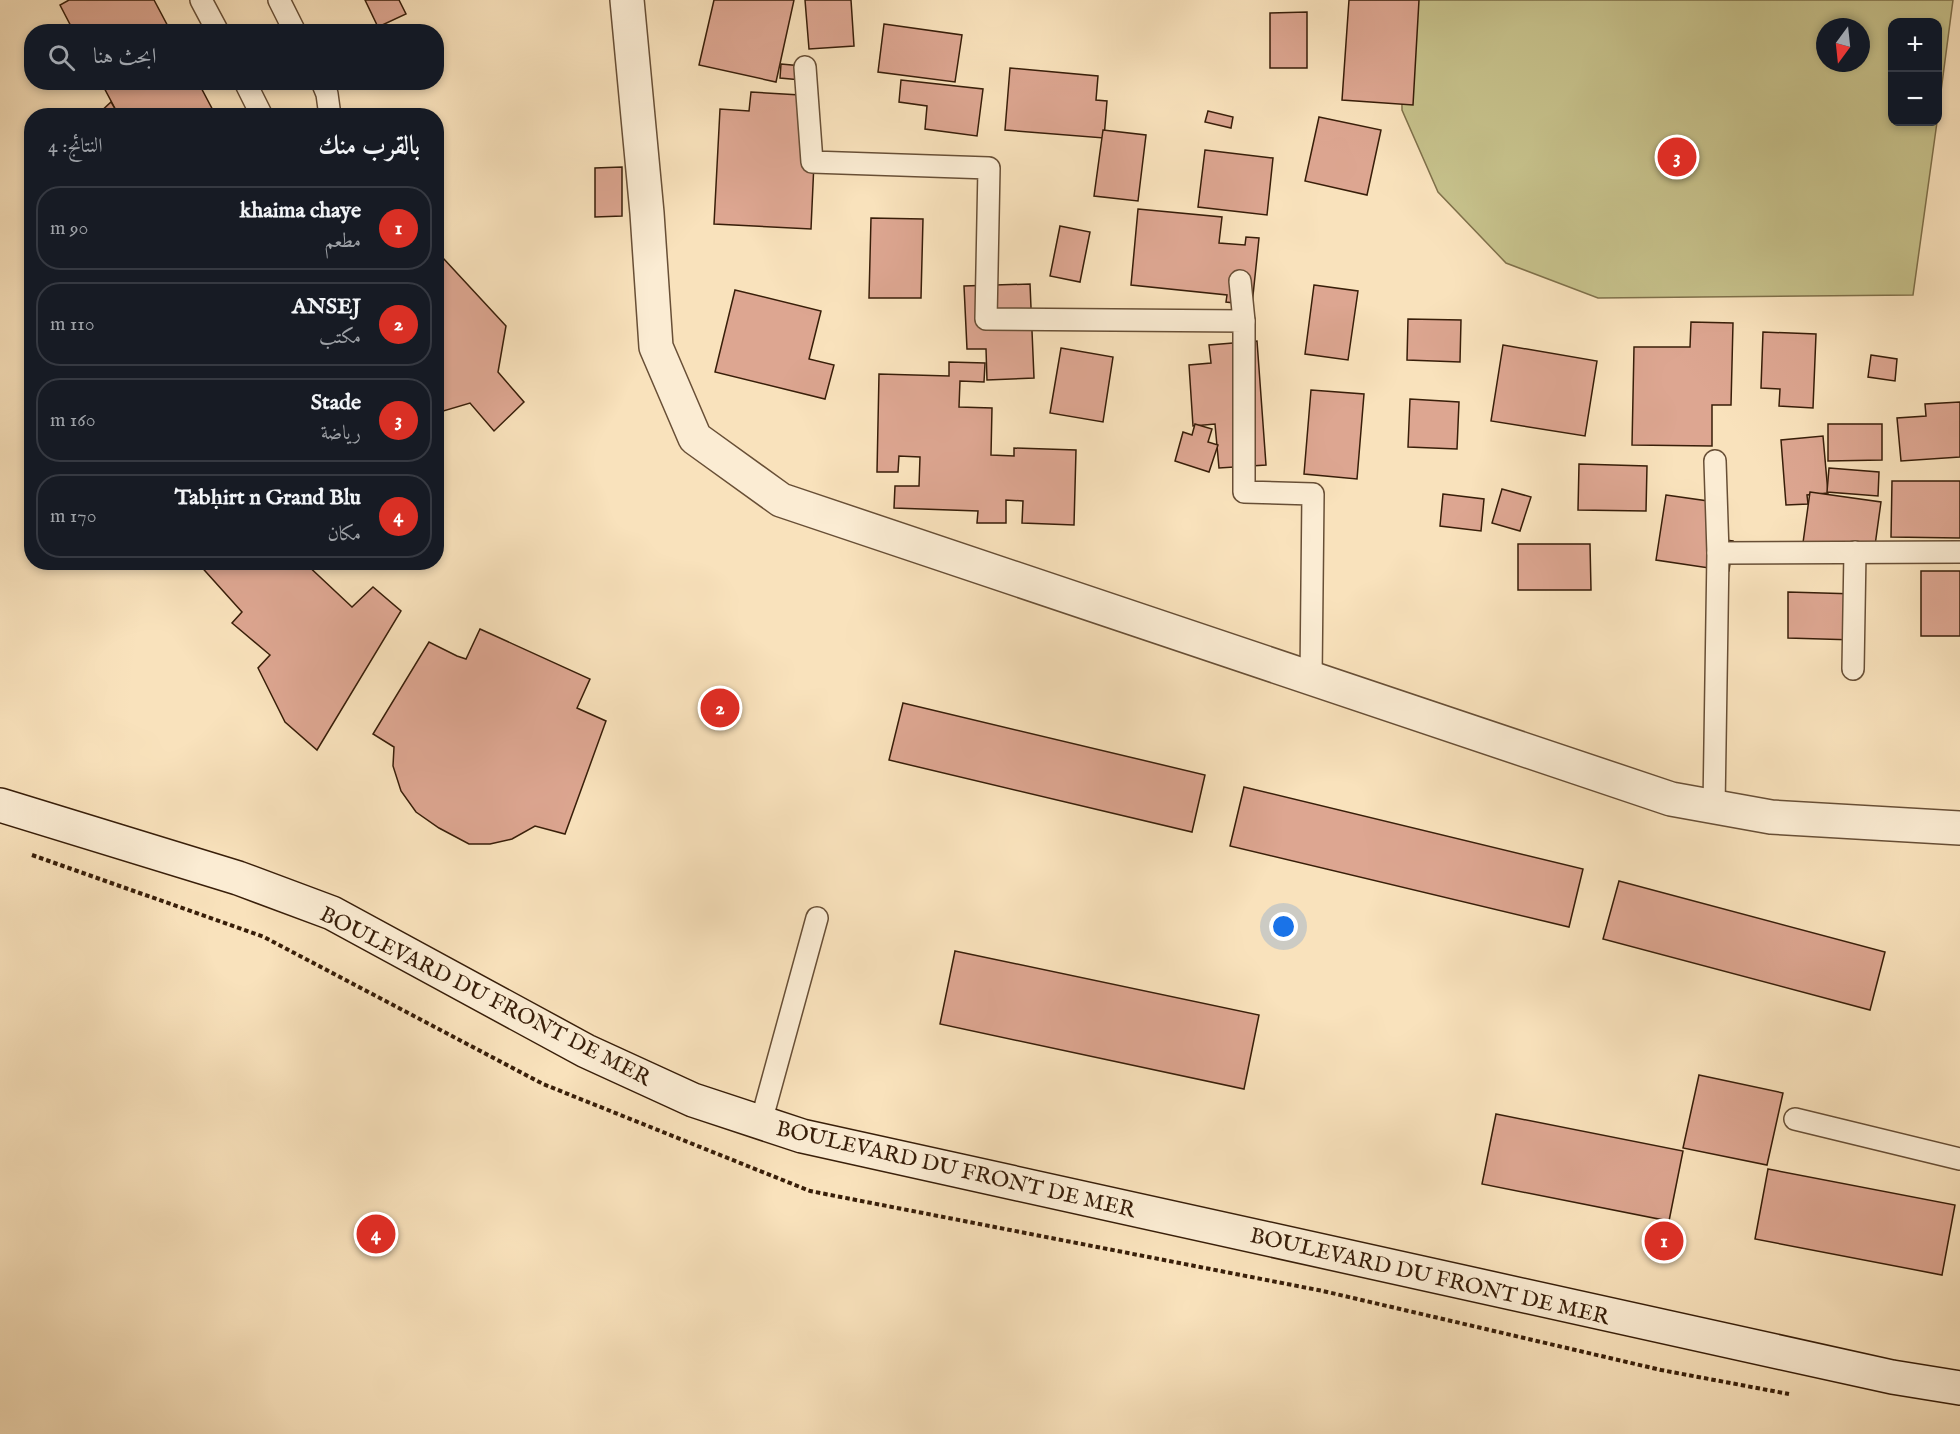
<!DOCTYPE html>
<html lang="ar">
<head>
<meta charset="utf-8">
<style>
	:root { --surface:#171b24; --page:#20242c; --text:#f1f3f6; --muted:#9ea1a6; --line:#363941; --accent:#d93025 }
	body { margin:0; font-family:"IM FELL English",Amiri,serif; background:var(--page); color:var(--text); direction:rtl }
	.controls { position:absolute; right:18px; top:18px; display:grid; overflow:hidden; border-radius:12px; box-shadow:0 3px 9px #0003 }
	.controls button { width:54px; height:54px; display:grid; place-items:center; padding:0; border:0; border-bottom:2px solid var(--line); background:var(--surface); color:var(--text); font:30px sans-serif }
	.compass { position:absolute; left:1816px; top:18px; width:54px; height:54px; border-radius:50%; background:var(--surface); box-shadow:0 3px 9px #0003; rotate:195deg }
	.you { position:absolute; left:1284px; top:927px; width:21px; height:21px; margin:-15px; border:4px solid #fff; border-radius:50%; background:#1a73e8; box-shadow:0 0 0 9px #1a73e833 }
	.badge { display:grid; place-items:center; width:39px; height:39px; border-radius:50%; background:var(--accent); color:#fff; font-size:20px; font-weight:700 }
	.pin { position:absolute; translate:-50% -50%; border:3px solid #fff; box-shadow:0 2px 6px #0006 }
	.list { margin:0; padding:0; list-style:none }
	h2 { display:flex; justify-content:space-between; align-items:center; height:78px; margin:0; padding:0 24px; font-size:26px }
	h2 small { font-size:20px; font-weight:400; color:var(--muted) }
	.list li { display:grid; grid-template-columns:39px 1fr auto; gap:18px; align-items:center; box-sizing:border-box; height:84px; margin:0 12px 12px; padding:0 12px; border:2px solid var(--line); border-radius:24px }
	.list b { display:block; font-size:22px; white-space:nowrap }
	.list p { margin:0; font-size:20px; white-space:nowrap; color:var(--muted) }
	.list em { font-size:20px; font-style:normal; color:var(--muted) }
	.icon { flex:none; width:33px; height:33px; fill:none; stroke:currentColor; stroke-width:2; stroke-linecap:round; stroke-linejoin:round }
	.map { position:relative; flex:none; width:1960px; height:1434px; overflow:hidden; direction:ltr }
	.search { position:absolute; background:var(--surface); box-shadow:0 3px 9px #0003; left:24px; top:24px; width:420px; height:66px; display:flex; align-items:center; gap:15px; box-sizing:border-box; padding:0 21px; border-radius:24px; color:var(--muted); font-size:22px }
	.panel { position:absolute; background:var(--surface); box-shadow:0 3px 9px #0003; left:24px; top:108px; width:420px; height:462px; border-radius:24px; direction:rtl }
	.map>svg:first-child { display:block }
	.green { fill:#c6c18b; stroke:#7f704a; stroke-width:1.5; fill-rule:evenodd }
	.building { fill:#dda691; stroke:#381e09; stroke-width:1.5 }
	.lines { fill:none; stroke-linecap:round; stroke-linejoin:round }
	.service-casing { stroke:#684f36; stroke-width:24 }
	.tertiary-casing { stroke:#684f36; stroke-width:36 }
	.secondary-casing { stroke:#381e09; stroke-width:36 }
	.path { stroke:#381e09; stroke-width:4; stroke-dasharray:4.5 3; stroke-linecap:butt }
	.service { stroke:#fbecd3; stroke-width:21 }
	.tertiary { stroke:#fbecd3; stroke-width:33 }
	.secondary { stroke:#fbecd3; stroke-width:33 }
	.labels { text-anchor:middle; stroke-width:6; stroke-linejoin:round; paint-order:stroke }
	.street-label { font-size:22px; fill:#381e09; stroke:#fbecd3 }
</style>
</head>
<body>
<div class="map">
<svg width="1960" height="1434" viewBox="0 0 1960 1434">
	<rect width="100%" height="100%" fill="#f9e2bc"/>
	<filter id="stains"><feTurbulence type="fractalNoise" baseFrequency=".00333" numOctaves="4"/><feColorMatrix values="0 0 0 0 .2 0 0 0 0 .09 0 0 0 0 .02 0 0 0 .5 -.17"/></filter>
	<radialGradient id="worn" r=".72"><stop offset=".6" stop-color="#630" stop-opacity="0"/><stop offset="1" stop-color="#630" stop-opacity=".3"/></radialGradient>
	<path class="green" d="M1401,0h552l-15,114v-92h-46v100h45l-24,173 -315,3 -92,-35 -68,-71 -36,-82zM1825,27h36v36h-36z"/>
	<g class="building">
		<path d="M69,0h85l17,32h-97l-14,-27z"/>
		<path d="M365,0h34l7,14 -28,13z"/>
		<path d="M714,0h80l-18,82 -77,-17z"/>
		<path d="M805,0h46l3,46 -45,3z"/>
		<path d="M1349,0h70l-6,105 -71,-5z"/>
		<path d="M1307,12v56h-37v-55z"/>
		<path d="M884,24l78,11 -7,47 -77,-10z"/>
		<path d="M781,64l32,3 -1,14 -32,-3z"/>
		<path d="M1010,68l88,8 -2,24 11,1 -3,37 -99,-8z"/>
		<path d="M901,80l82,9 -6,47 -52,-7 2,-23 -28,-4z"/>
		<path d="M101,82h97l18,34h-97z"/>
		<path d="M751,92l66,4 -6,133 -97,-5 6,-115 29,2z"/>
		<path d="M111,102l8,14h-23z"/>
		<path d="M1208,111l25,6 -2,11 -26,-6z"/>
		<path d="M1319,117l62,13 -14,65 -62,-14z"/>
		<path d="M1103,130l43,5 -8,66 -44,-5z"/>
		<path d="M1205,150l68,8 -6,57 -69,-8z"/>
		<path d="M622,167v49l-27,1v-49z"/>
		<path d="M1138,209l84,8 -3,26 26,2 1,-8 13,1 -7,67 -26,-3 1,-7 -96,-10z"/>
		<path d="M871,218l52,1 -2,79h-52z"/>
		<path d="M1060,226l30,6 -10,50 -30,-6z"/>
		<path d="M443,258l63,68 -8,46 26,30 -30,29 -24,-28 -30,9 -4,-3v-147z"/>
		<path d="M1030,284l4,94 -47,2 -1,-31h-19l-3,-63z"/>
		<path d="M1314,285l44,6 -10,69 -43,-6z"/>
		<path d="M735,290l86,21 -12,48 25,6 -9,34 -110,-27z"/>
		<path d="M1408,319l53,1 -1,42 -53,-2z"/>
		<path d="M1691,322l42,1 -2,82h-19v41l-80,-1 2,-98h56z"/>
		<path d="M1763,332l53,2 -3,74 -34,-2 1,-17 -19,-1z"/>
		<path d="M1257,341l9,124 -47,3 -4,-44 -22,2 -4,-61 22,-2 -2,-18z"/>
		<path d="M1503,345l94,16 -12,75 -94,-15z"/>
		<path d="M1061,348l52,9 -10,65 -53,-9z"/>
		<path d="M1871,355l26,4 -2,22 -27,-4z"/>
		<path d="M949,362l36,1 -1,19 -24,-1 -1,26 33,1 -1,47 23,1v-8l62,2 -2,75 -52,-2 1,-22 -17,-1v23h-29l1,-12 -84,-3 1,-22h24l1,-29 -21,-1 -1,16h-21l2,-98 70,2z"/>
		<path d="M1311,390l53,4 -7,85 -53,-5z"/>
		<path d="M1410,399l49,3 -2,47 -49,-2z"/>
		<path d="M1960,402v55l-59,4 -4,-43 29,-2 -1,-12z"/>
		<path d="M1195,424l17,5 -4,13 10,3 -9,27 -34,-11 8,-29 9,3z"/>
		<path d="M1828,424h54v36l-54,1z"/>
		<path d="M1823,436l5,57 -21,2 1,9 -22,1 -5,-65z"/>
		<path d="M1579,464l68,2 -1,45 -68,-1z"/>
		<path d="M1829,468l50,4 -1,24 -51,-4z"/>
		<path d="M1892,481h68v57l-69,-1z"/>
		<path d="M1502,489l29,8 -11,34 -28,-8z"/>
		<path d="M1810,492l71,10 -8,58 -71,-10z"/>
		<path d="M1443,494l41,5 -3,32 -41,-5z"/>
		<path d="M1666,495l56,8 -6,36 17,2 -4,30 -73,-11z"/>
		<path d="M1518,544h72l1,46h-73z"/>
		<path d="M197,562h107l48,45 21,-20 28,24 -84,139 -32,-28 -27,-54 12,-13 -38,-32 10,-11z"/>
		<rect x="1921" y="571" width="39" height="65"/>
		<path d="M1788,592l68,2 -1,46 -67,-2z"/>
		<path d="M480,629l110,50 -13,29 29,13 -41,113 -30,-8 -23,13 -22,5h-21l-30,-16 -23,-16 -15,-21 -8,-25 1,-19 -21,-13 56,-92 28,14 9,3z"/>
		<path d="M903,703l302,72 -13,57 -303,-72z"/>
		<path d="M1244,787l339,82 -14,58 -339,-81z"/>
		<path d="M1619,881l266,71 -15,58 -267,-71z"/>
		<path d="M955,951l304,64 -15,74 -304,-65z"/>
		<path d="M1699,1075l84,18 -16,72 -84,-17z"/>
		<path d="M1496,1114l187,37 -14,70 -187,-37z"/>
		<path d="M1768,1169l187,36 -13,70 -187,-36z"/>
	</g>
	<g class="lines">
		<g class="service-casing">
			<g id="service">
				<path d="M201,0l17,32"/>
				<path d="M279,0l16,32"/>
				<path d="M805,67l7,95 177,6 -3,151 258,2v171l69,2 -2,184"/>
				<path d="M245,82l17,34"/>
				<path d="M322,82l5,12 3,22"/>
				<path d="M1240,281l4,40"/>
				<path d="M1715,461l3,92"/>
				<path d="M1853,669l2,-117"/>
				<path d="M1714,807l4,-254 242,-1"/>
				<path d="M1795,1119l165,40"/>
				<path d="M761,1122l56,-204"/>
			</g>
		</g>
		<g class="tertiary-casing">
			<path id="tertiary" d="M627,0l20,213 9,134 39,91 86,62 890,299 100,18 189,11"/>
		</g>
		<g class="secondary-casing">
			<path id="secondary" d="M0,805l238,73 94,35 254,138 107,49 109,36 1090,241 68,11"/>
		</g>
		<path class="path" d="M32,855l232,82 279,147 267,107 513,100 338,79 128,24"/>
		<use href="#service" class="service"/>
		<use href="#tertiary" class="tertiary"/>
		<use href="#secondary" class="secondary"/>
	</g>
	<g class="labels">
		<g class="street-label">
			<text transform="translate(486 995) rotate(27)" y="8">BOULEVARD DU FRONT DE MER</text>
			<text transform="translate(956 1168) rotate(13)" y="8">BOULEVARD DU FRONT DE MER</text>
			<text transform="translate(1430 1275) rotate(13)" y="8">BOULEVARD DU FRONT DE MER</text>
		</g>
	</g>
	<rect width="100%" height="100%" filter="url(#stains)"/>
	<rect width="100%" height="100%" fill="url(#worn)"/>
</svg>
<div class="controls">
<button>+</button>
<button>−</button>
</div>
<svg class="compass" viewBox="-18 -18 36 36"><path d="M0-13l5 13h-10z" fill="#e53935"/><path d="M0 13l5-13h-10z" fill="#9ea1a6"/></svg>
<div class="you"></div>
<div class="pin badge" style="left:1664px;top:1241px">1</div>
<div class="pin badge" style="left:720px;top:708px">2</div>
<div class="pin badge" style="left:1677px;top:157px">3</div>
<div class="pin badge" style="left:376px;top:1234px">4</div>
<div class="search"><svg class="icon" aria-label="search" viewBox="0 0 24 24"><circle cx="10" cy="10" r="6"/><path d="M15 15l6 6"/></svg>ابحث هنا</div>
<section class="panel">
<h2>بالقرب منك<small>النتائج: 4</small></h2>
<ul class="list">
<li><span class="badge">1</span><div><b>khaima chaye</b><p>مطعم</p></div><em>90 m</em></li>
<li><span class="badge">2</span><div><b>ANSEJ</b><p>مكتب</p></div><em>110 m</em></li>
<li><span class="badge">3</span><div><b>Stade</b><p>رياضة</p></div><em>160 m</em></li>
<li><span class="badge">4</span><div><b>Tabḥirt n Grand Blu</b><p>مكان</p></div><em>170 m</em></li>
</ul>
</section>
</div>
</body>
</html>
